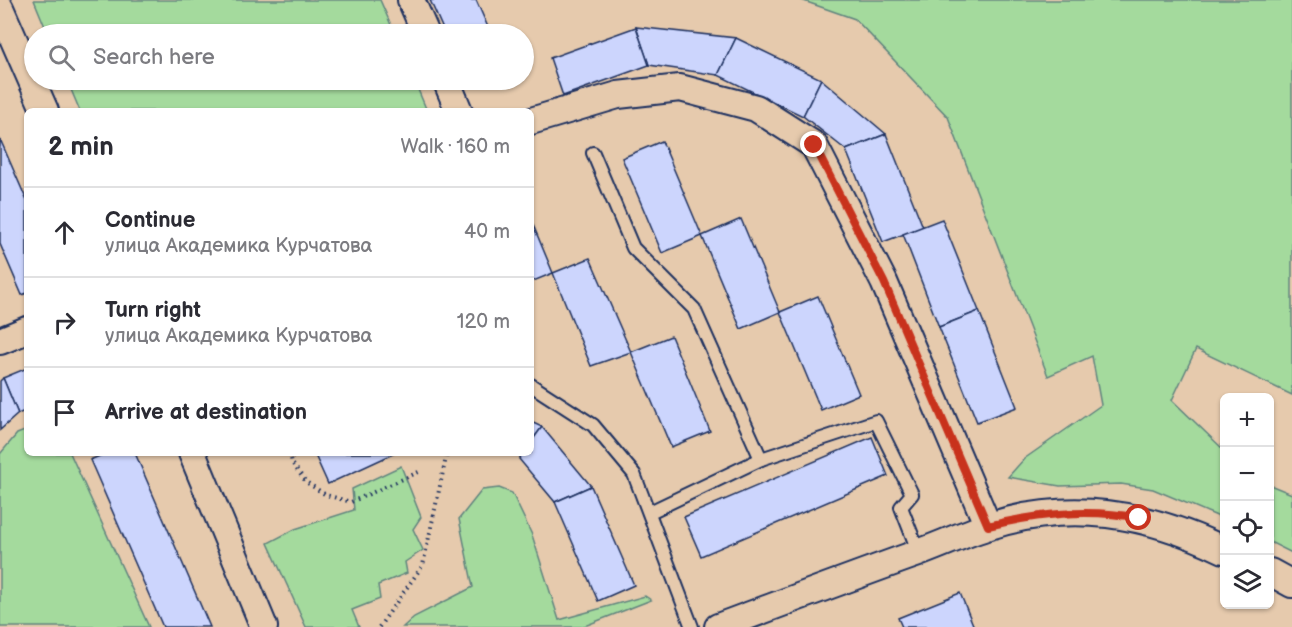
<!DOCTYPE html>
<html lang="en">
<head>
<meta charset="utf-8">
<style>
	:root { --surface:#fff; --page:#f2f2f3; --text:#2b2b33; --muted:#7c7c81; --line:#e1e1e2 }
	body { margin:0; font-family:"Balsamiq Sans",sans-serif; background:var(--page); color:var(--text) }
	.controls { position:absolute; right:18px; bottom:18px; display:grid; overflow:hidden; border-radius:9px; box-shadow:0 2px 4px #0004 }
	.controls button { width:54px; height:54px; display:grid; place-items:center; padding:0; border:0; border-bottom:2px solid var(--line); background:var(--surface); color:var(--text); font:30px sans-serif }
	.stop { position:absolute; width:18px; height:18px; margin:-14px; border:4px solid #c8321e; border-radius:50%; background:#fff }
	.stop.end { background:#c8321e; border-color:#fff; box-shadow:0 2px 6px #0008 }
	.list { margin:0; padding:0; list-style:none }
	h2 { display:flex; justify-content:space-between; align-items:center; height:78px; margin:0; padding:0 24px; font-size:26px }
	h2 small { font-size:20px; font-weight:400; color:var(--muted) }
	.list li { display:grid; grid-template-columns:39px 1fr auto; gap:18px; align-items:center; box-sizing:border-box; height:90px; padding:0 24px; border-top:2px solid var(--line) }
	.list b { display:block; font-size:22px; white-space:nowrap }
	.list p { margin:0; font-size:20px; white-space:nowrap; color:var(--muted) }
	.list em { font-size:20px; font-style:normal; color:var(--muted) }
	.icon { flex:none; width:33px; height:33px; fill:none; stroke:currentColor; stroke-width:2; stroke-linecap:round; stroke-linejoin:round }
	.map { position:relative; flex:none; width:1292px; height:627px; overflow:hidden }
	.search { position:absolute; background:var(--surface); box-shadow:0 2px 4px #0004; left:24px; top:24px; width:510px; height:66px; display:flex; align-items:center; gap:15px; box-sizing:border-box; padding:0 21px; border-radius:33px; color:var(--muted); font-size:22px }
	.panel { position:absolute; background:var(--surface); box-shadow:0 2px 4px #0004; left:24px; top:108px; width:510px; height:348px; border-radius:9px }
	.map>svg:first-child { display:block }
	.green { fill:#a4da9d; stroke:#60847e; stroke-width:1.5 }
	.building { fill:#ccd5fd; stroke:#1b2f5e; stroke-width:1.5 }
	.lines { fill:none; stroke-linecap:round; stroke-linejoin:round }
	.service-casing { stroke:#1b2f5e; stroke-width:16 }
	.minor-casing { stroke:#1b2f5e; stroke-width:30 }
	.path { stroke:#1b2f5e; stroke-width:4; stroke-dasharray:1.5 4.5; stroke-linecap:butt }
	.service { stroke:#e6caad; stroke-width:12 }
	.minor { stroke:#e6caad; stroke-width:26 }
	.route { stroke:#c8321e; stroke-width:8 }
</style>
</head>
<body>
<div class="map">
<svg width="1292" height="627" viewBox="0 0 1292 627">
	<rect width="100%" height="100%" fill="#e6caad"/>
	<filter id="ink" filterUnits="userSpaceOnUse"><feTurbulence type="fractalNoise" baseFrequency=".0167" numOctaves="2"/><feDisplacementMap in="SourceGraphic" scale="12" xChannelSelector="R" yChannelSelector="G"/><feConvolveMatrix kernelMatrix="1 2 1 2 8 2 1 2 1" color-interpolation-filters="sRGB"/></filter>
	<g filter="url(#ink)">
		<g class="green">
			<path d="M34,0h346l15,34h-347z"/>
			<path d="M801,0h491v395l-96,-46 -24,51 52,50v69l-71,-30 -32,-5 -61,2 -52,-9 16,-18 77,-54 -9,-49 -44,20 -100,-259 -93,-98z"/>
			<path d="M67,80h347l13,31h-347z"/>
			<path d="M27,430v23h43l79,174h-149v-173l17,-20z"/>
			<path d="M401,466l20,51 -8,12 10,21 -18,12 2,11 -29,12 2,14 -28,11 7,17h-53l-38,-84 27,-14 59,-19 -2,-21z"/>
			<path d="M1270,485l22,9v59l-22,-11z"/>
			<path d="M499,488l13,5 20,42 27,85 86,-24 6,4 -69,27h-179l11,-10 59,-30 -14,-68 23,-29z"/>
		</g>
		<g class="building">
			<path d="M430,0h46l15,34h-46z"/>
			<path d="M636,27l100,11 -18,37 -69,-10z"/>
			<path d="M636,27l13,38 -86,31 -13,-38z"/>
			<path d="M736,38l85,41 -18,37 -85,-41z"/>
			<path d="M821,79l65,55 -40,16 -43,-34z"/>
			<path d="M886,134l37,93 -40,15 -37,-92z"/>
			<path d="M0,139l27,62v92l-5,2 -22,-51z"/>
			<path d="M662,141l40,95 -40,17 -40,-95z"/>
			<path d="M741,219l39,93 -39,17 -39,-93z"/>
			<path d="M942,219l37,92 -40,16 -36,-93z"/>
			<path d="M531,220l22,53 -22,9z"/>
			<path d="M590,258l41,94 -40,14 -38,-93z"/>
			<path d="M818,296l41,98 -38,16 -41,-98z"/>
			<path d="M979,311l38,96 -40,15 -38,-95z"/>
			<path d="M671,336l39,95 -39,16 -40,-95z"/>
			<path d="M27,368v42l-9,4 -15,-36z"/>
			<path d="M3,378l15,36 -18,16v-49z"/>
			<path d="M531,422l11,5 -11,15z"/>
			<path d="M542,427l49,59 -36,16 -36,-43 4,-6h8v-11z"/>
			<path d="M872,437l16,39 -187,80 -17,-39z"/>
			<path d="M107,453h28l75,174h-47l-73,-167z"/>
			<path d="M314,453h81l-67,31z"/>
			<path d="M591,486l43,99 -36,16 -43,-99z"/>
			<path d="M960,593l14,34h-72l-4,-9z"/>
		</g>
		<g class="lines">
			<g class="service-casing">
				<g id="service">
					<path d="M593,153l40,95 61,61 67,150 -111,53"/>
					<path d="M531,385l62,40 41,49 58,153"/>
					<path d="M761,459l115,-38 36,73 -11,13 18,46"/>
				</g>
			</g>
			<g class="minor-casing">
				<g id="minor">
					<path d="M411,0l15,34"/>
					<path d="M0,8l45,103"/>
					<path d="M446,80l13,31"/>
					<path d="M531,121l87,-26 62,-7 76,20 58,37 70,137 104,244"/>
					<path d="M0,341l27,-11"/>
					<path d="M192,453l72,174"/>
					<path d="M1270,572l22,12"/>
					<path d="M718,627c64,-24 128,-48 192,-71 26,-9 51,-21 76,-29 84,-28 161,-14 238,23"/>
				</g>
			</g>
			<g class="path">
				<path d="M290,453l2,10 14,19 20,13 25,7 70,-31"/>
				<path d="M379,627l44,-62 24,-112"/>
			</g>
			<use href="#service" class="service"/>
			<use href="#minor" class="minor"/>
		</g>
	</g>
	<g class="lines" filter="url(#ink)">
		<path class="route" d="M814,145l70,137 104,244c50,-12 99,-18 151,-8"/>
	</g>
</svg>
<div class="controls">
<button>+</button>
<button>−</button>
<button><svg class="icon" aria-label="locate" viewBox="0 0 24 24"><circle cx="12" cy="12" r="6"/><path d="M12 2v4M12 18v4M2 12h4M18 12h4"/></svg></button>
<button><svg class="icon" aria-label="layers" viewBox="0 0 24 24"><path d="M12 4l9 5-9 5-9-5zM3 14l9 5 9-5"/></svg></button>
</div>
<div class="stop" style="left:1139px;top:518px"></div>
<div class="stop end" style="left:814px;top:145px"></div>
<div class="search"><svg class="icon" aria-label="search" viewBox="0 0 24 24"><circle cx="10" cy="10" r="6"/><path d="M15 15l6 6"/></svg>Search here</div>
<section class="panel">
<h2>2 min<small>Walk · 160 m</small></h2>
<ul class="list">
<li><svg class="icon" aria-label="ahead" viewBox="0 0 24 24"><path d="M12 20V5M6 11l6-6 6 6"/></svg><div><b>Continue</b><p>улица Академика Курчатова</p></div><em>40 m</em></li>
<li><svg class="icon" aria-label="right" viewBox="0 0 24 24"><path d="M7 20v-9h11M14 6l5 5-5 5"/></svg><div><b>Turn right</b><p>улица Академика Курчатова</p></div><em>120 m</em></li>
<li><svg class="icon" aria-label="arrive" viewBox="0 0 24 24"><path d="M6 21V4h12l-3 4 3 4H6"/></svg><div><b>Arrive at destination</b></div></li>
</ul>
</section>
</div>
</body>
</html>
